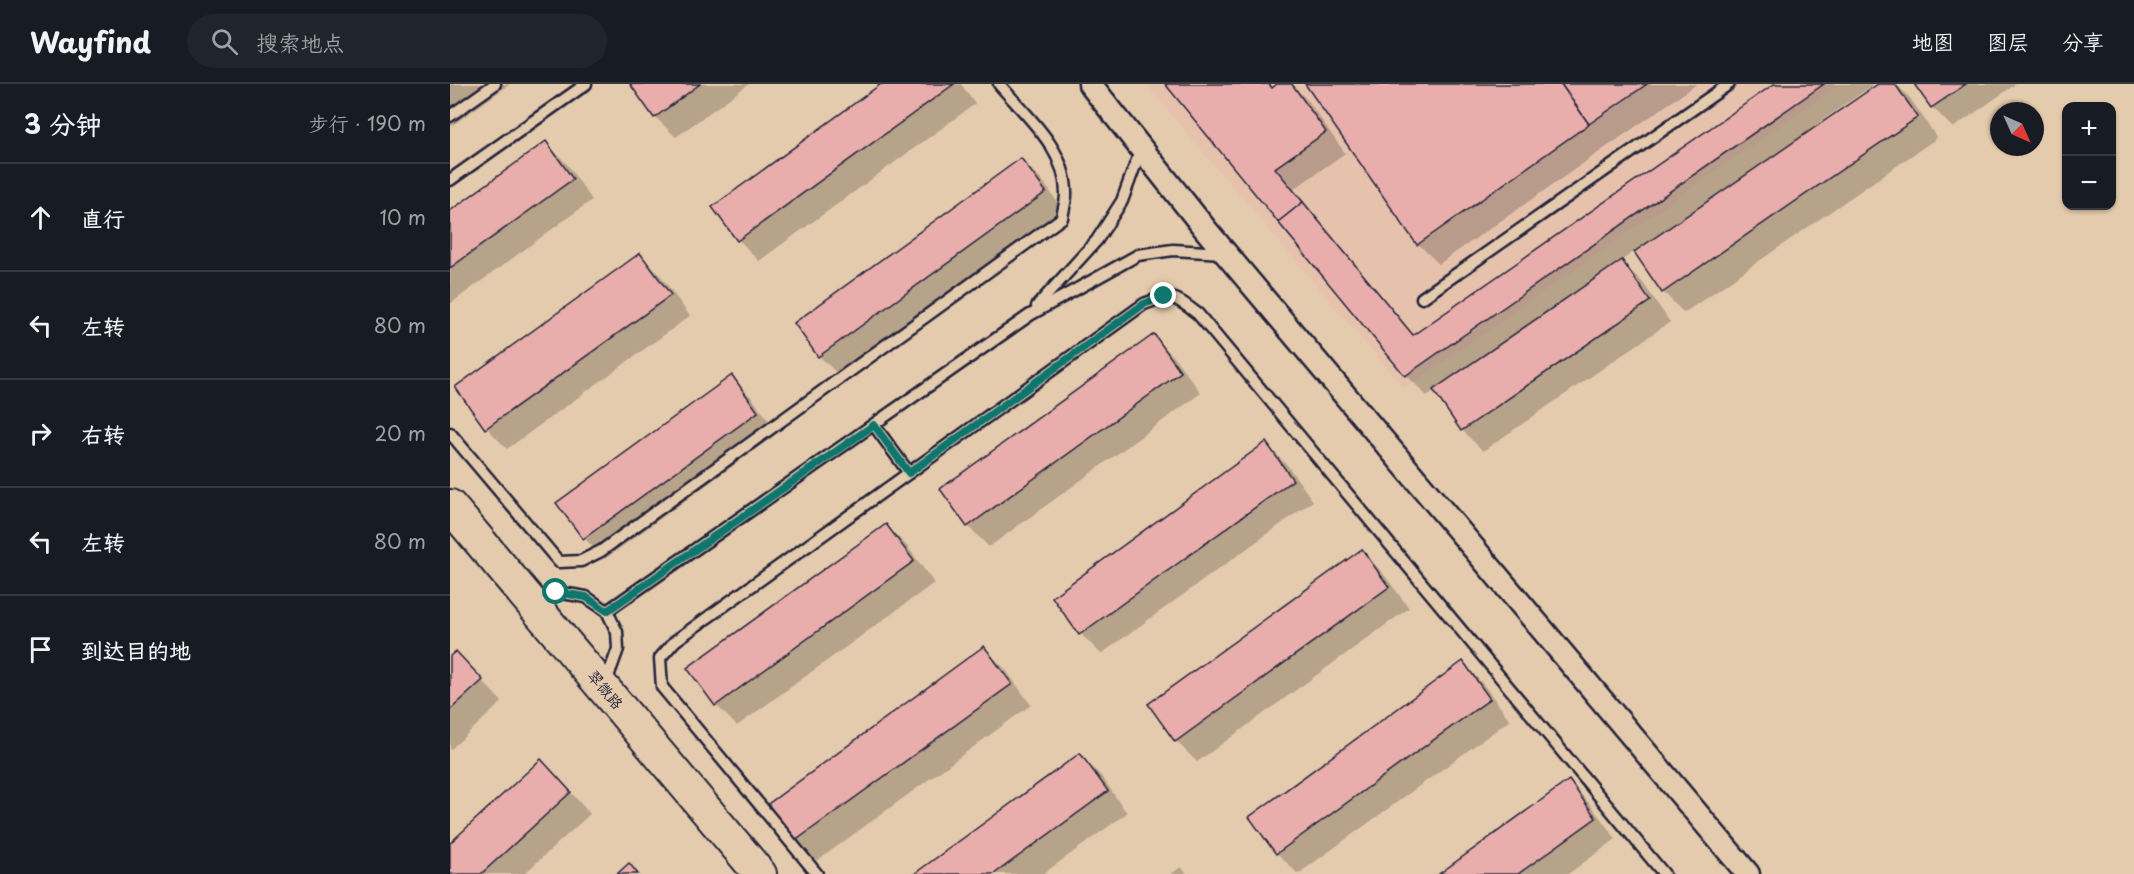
<!DOCTYPE html>
<html lang="zh">
<head>
<meta charset="utf-8">
<style>
	:root { --surface:#171b24; --page:#20242c; --text:#f1f3f6; --muted:#9ea1a6; --line:#363941 }
	body { margin:0; font-family:"Playpen Sans","LXGW WenKai TC",sans-serif; background:var(--page); color:var(--text) }
	.controls { position:absolute; right:18px; top:18px; display:grid; overflow:hidden; border-radius:12px; box-shadow:0 2px 4px #0004 }
	.controls button { width:54px; height:54px; display:grid; place-items:center; padding:0; border:0; border-bottom:2px solid var(--line); background:var(--surface); color:var(--text); font:30px sans-serif }
	.compass { position:absolute; left:1540px; top:18px; width:54px; height:54px; border-radius:50%; background:var(--surface); box-shadow:0 2px 4px #0004; rotate:135deg }
	.stop { position:absolute; width:18px; height:18px; margin:-14px; border:4px solid #0f766e; border-radius:50%; background:#fff }
	.stop.end { background:#0f766e; border-color:#fff; box-shadow:0 2px 6px #0008 }
	.list { margin:0; padding:0; list-style:none }
	h2 { display:flex; justify-content:space-between; align-items:center; height:78px; margin:0; padding:0 24px; font-size:26px }
	h2 small { font-size:20px; font-weight:400; color:var(--muted) }
	.list li { display:grid; grid-template-columns:39px 1fr auto; gap:18px; align-items:center; box-sizing:border-box; height:108px; padding:0 24px; border-top:2px solid var(--line) }
	.list b { display:block; font-size:22px; white-space:nowrap }
	.list em { font-size:20px; font-style:normal; color:var(--muted) }
	.icon { flex:none; width:33px; height:33px; fill:none; stroke:currentColor; stroke-width:2; stroke-linecap:round; stroke-linejoin:round }
	.map { position:relative; flex:none; width:1684px; height:790px; overflow:hidden }
	header { display:flex; align-items:center; gap:36px; box-sizing:border-box; height:84px; padding:0 30px; background:var(--surface); border-bottom:2px solid var(--line) }
	header strong { font-size:28px }
	nav { display:flex; gap:33px; margin-inline-start:auto; font-size:21px }
	.search { width:420px; height:54px; background:var(--page); display:flex; align-items:center; gap:15px; box-sizing:border-box; padding:0 21px; border-radius:33px; color:var(--muted); font-size:22px }
	main { display:flex }
	aside { flex:1; background:var(--surface) }
	.map>svg:first-child { display:block }
	.built { fill:#e6c2ad }
	.shadow { fill:#0003 }
	.building { fill:#e9aeac; stroke:#22223b; stroke-width:1.5 }
	.lines { fill:none; stroke-linecap:round; stroke-linejoin:round }
	.lane-casing { stroke:#22223b; stroke-width:15 }
	.street-casing { stroke:#22223b; stroke-width:27 }
	.secondary-casing { stroke:#22223b; stroke-width:36 }
	.lane { stroke:#e5cbad; stroke-width:10 }
	.street { stroke:#e5cbad; stroke-width:22 }
	.secondary { stroke:#e5cbad; stroke-width:32 }
	.route { stroke:#0f766e; stroke-width:8 }
	.labels { text-anchor:middle; stroke-width:6; stroke-linejoin:round; paint-order:stroke }
	.street-label { font-size:15px; fill:#22223b; stroke:#e5cbad }
</style>
</head>
<body>
<header>
<strong>Wayfind</strong>
<div class="search"><svg class="icon" aria-label="search" viewBox="0 0 24 24"><circle cx="10" cy="10" r="6"/><path d="M15 15l6 6"/></svg>搜索地点</div>
<nav><a>地图</a><a>图层</a><a>分享</a></nav>
</header>
<main>
<aside>
<h2>3 分钟<small>步行 · 190 m</small></h2>
<ul class="list">
<li><svg class="icon" aria-label="ahead" viewBox="0 0 24 24"><path d="M12 20V5M6 11l6-6 6 6"/></svg><div><b>直行</b></div><em>10 m</em></li>
<li><svg class="icon" aria-label="left" viewBox="0 0 24 24"><path d="M17 20v-9H6M10 6l-5 5 5 5"/></svg><div><b>左转</b></div><em>80 m</em></li>
<li><svg class="icon" aria-label="right" viewBox="0 0 24 24"><path d="M7 20v-9h11M14 6l5 5-5 5"/></svg><div><b>右转</b></div><em>20 m</em></li>
<li><svg class="icon" aria-label="left" viewBox="0 0 24 24"><path d="M17 20v-9H6M10 6l-5 5 5 5"/></svg><div><b>左转</b></div><em>80 m</em></li>
<li><svg class="icon" aria-label="arrive" viewBox="0 0 24 24"><path d="M6 21V4h12l-3 4 3 4H6"/></svg><div><b>到达目的地</b></div></li>
</ul>
</aside>
<div class="map">
<svg width="1684" height="790" viewBox="0 0 1684 790">
	<rect width="100%" height="100%" fill="#e5cbad"/>
	<filter id="ink" filterUnits="userSpaceOnUse"><feTurbulence type="fractalNoise" baseFrequency=".0167" numOctaves="2"/><feDisplacementMap in="SourceGraphic" scale="12" xChannelSelector="R" yChannelSelector="G"/><feConvolveMatrix kernelMatrix="1 2 1 2 8 2 1 2 1" color-interpolation-filters="sRGB"/></filter>
	<g filter="url(#ink)">
		<path class="built" d="M695,0h694l-435,305z"/>
		<g class="shadow">
			<path d="M0,0h60l-60,43z"/>
			<path d="M182,0h117l-73,53 -21,-20z"/>
			<path d="M434,0h77l14,20 -216,157 -20,-21 -25,-33z"/>
			<path d="M717,0h103l4,4 6,-4h12l15,16 38,53 -51,36 121,147 361,-252h98l-61,43 1,2 66,-45h16l14,14 27,40 -253,175 -21,-21 -28,-41 -14,10 22,22 27,39 -187,129 -21,-21 -27,-40 -8,6 -21,-21z"/>
			<path d="M857,0h390l-258,180 -21,-20z"/>
			<path d="M1466,0h100l-63,44 -21,-21z"/>
			<path d="M96,59l21,21 25,36 -142,104v-91z"/>
			<path d="M571,76l21,20 23,33 -225,163 -21,-20z"/>
			<path d="M190,171l20,20 30,41 -183,133 -20,-21 -30,-41z"/>
			<path d="M703,252l21,21 27,36 -212,154 -21,-21z"/>
			<path d="M281,293l21,21 26,35 -173,126 -21,-21z"/>
			<path d="M816,360l21,21 26,36 -212,153 -20,-20z"/>
			<path d="M436,442l21,20 27,37 -197,143 -21,-21z"/>
			<path d="M912,467l20,21 27,36 -212,154 -21,-21 -26,-36z"/>
			<path d="M534,564l21,21 26,36 -214,156 -21,-21 -26,-36z"/>
			<path d="M0,574l26,16 26,28 -52,48z"/>
			<path d="M1013,579l20,21 27,36 -212,154 -21,-21 -26,-36z"/>
			<path d="M630,671l21,21 26,37 -84,61h-127z"/>
			<path d="M112,698l28,32 -66,60h-74v-29z"/>
			<path d="M1118,698l21,21 27,36 -48,35h-127z"/>
			<path d="M731,783l6,7h-16z"/>
		</g>
		<g class="building">
			<path d="M180,0h70l-46,34z"/>
			<path d="M431,0h73l-217,157 -25,-34z"/>
			<path d="M715,0h104l3,4 5,-4h15l34,48 -51,36 28,34 -25,20z"/>
			<path d="M855,0h256l28,40 -172,121z"/>
			<path d="M1111,0h86l-58,40z"/>
			<path d="M1324,0h50l-419,292 -127,-154 25,-20 110,133z"/>
			<path d="M1428,0h17l23,33 -256,176 -28,-41z"/>
			<path d="M1464,0h52l-35,24z"/>
			<path d="M96,57l27,38 -123,89v-57z"/>
			<path d="M571,74l25,34 -228,165 -24,-34z"/>
			<path d="M190,169l31,42 -186,134 -30,-42z"/>
			<path d="M1172,176l28,41 -189,130 -28,-41z"/>
			<path d="M704,250l27,38 -214,155 -27,-38z"/>
			<path d="M282,291l26,37 -175,127 -27,-36z"/>
			<path d="M816,358l27,38 -214,155 -27,-38z"/>
			<path d="M436,440l28,37 -199,145 -28,-38z"/>
			<path d="M912,465l27,38 -214,155 -27,-38z"/>
			<path d="M534,562l28,38 -217,157 -27,-37z"/>
			<path d="M6,567l27,29 -33,30v-54z"/>
			<path d="M1013,577l27,38 -214,155 -27,-37z"/>
			<path d="M630,669l28,38 -114,83h-80z"/>
			<path d="M91,675l30,33 -90,82h-31v-31z"/>
			<path d="M1119,696l27,38 -78,56h-79z"/>
			<path d="M179,779l9,11h-21z"/>
		</g>
		<g class="lines">
			<g class="lane-casing">
				<g id="lane">
					<path d="M0,32l45,-32"/>
					<path d="M0,96l136,-96"/>
					<path d="M972,214l307,-214"/>
					<path d="M587,222l60,-66 25,-39 19,-52"/>
					<path d="M424,341l35,48"/>
					<path d="M0,349l109,129 22,-1 20,-10 461,-333c1,-8 4,-16 4,-23 1,-46 -40,-79 -67,-111"/>
					<path d="M83,515l23,-7 30,5 21,14 10,21 1,17 -13,36"/>
					<path d="M157,527l423,-296 108,-60 35,-5 50,3"/>
					<path d="M367,790l-155,-187 -2,-29 15,-17 469,-337c28,-11 30,-8 54,10l466,560"/>
				</g>
			</g>
			<g class="street-casing">
				<path id="street" d="M640,0l116,146 542,644"/>
			</g>
			<g class="secondary-casing">
				<path id="secondary" d="M0,422l310,368"/>
			</g>
			<use href="#lane" class="lane"/>
			<use href="#street" class="street"/>
			<use href="#secondary" class="secondary"/>
		</g>
	</g>
	<g class="lines" filter="url(#ink)">
		<path class="route" d="M106,508l30,5 21,14 267,-186 35,48 235,-169 20,-8"/>
	</g>
	<g class="labels">
		<g class="street-label">
			<text transform="translate(155 606) rotate(50)" y="5">翠微路</text>
		</g>
	</g>
</svg>
<div class="controls">
<button>+</button>
<button>−</button>
</div>
<svg class="compass" viewBox="-18 -18 36 36"><path d="M0-13l5 13h-10z" fill="#e53935"/><path d="M0 13l5-13h-10z" fill="#9ea1a6"/></svg>
<div class="stop" style="left:106px;top:508px"></div>
<div class="stop end" style="left:714px;top:212px"></div>
</div>
</main>
</body>
</html>
